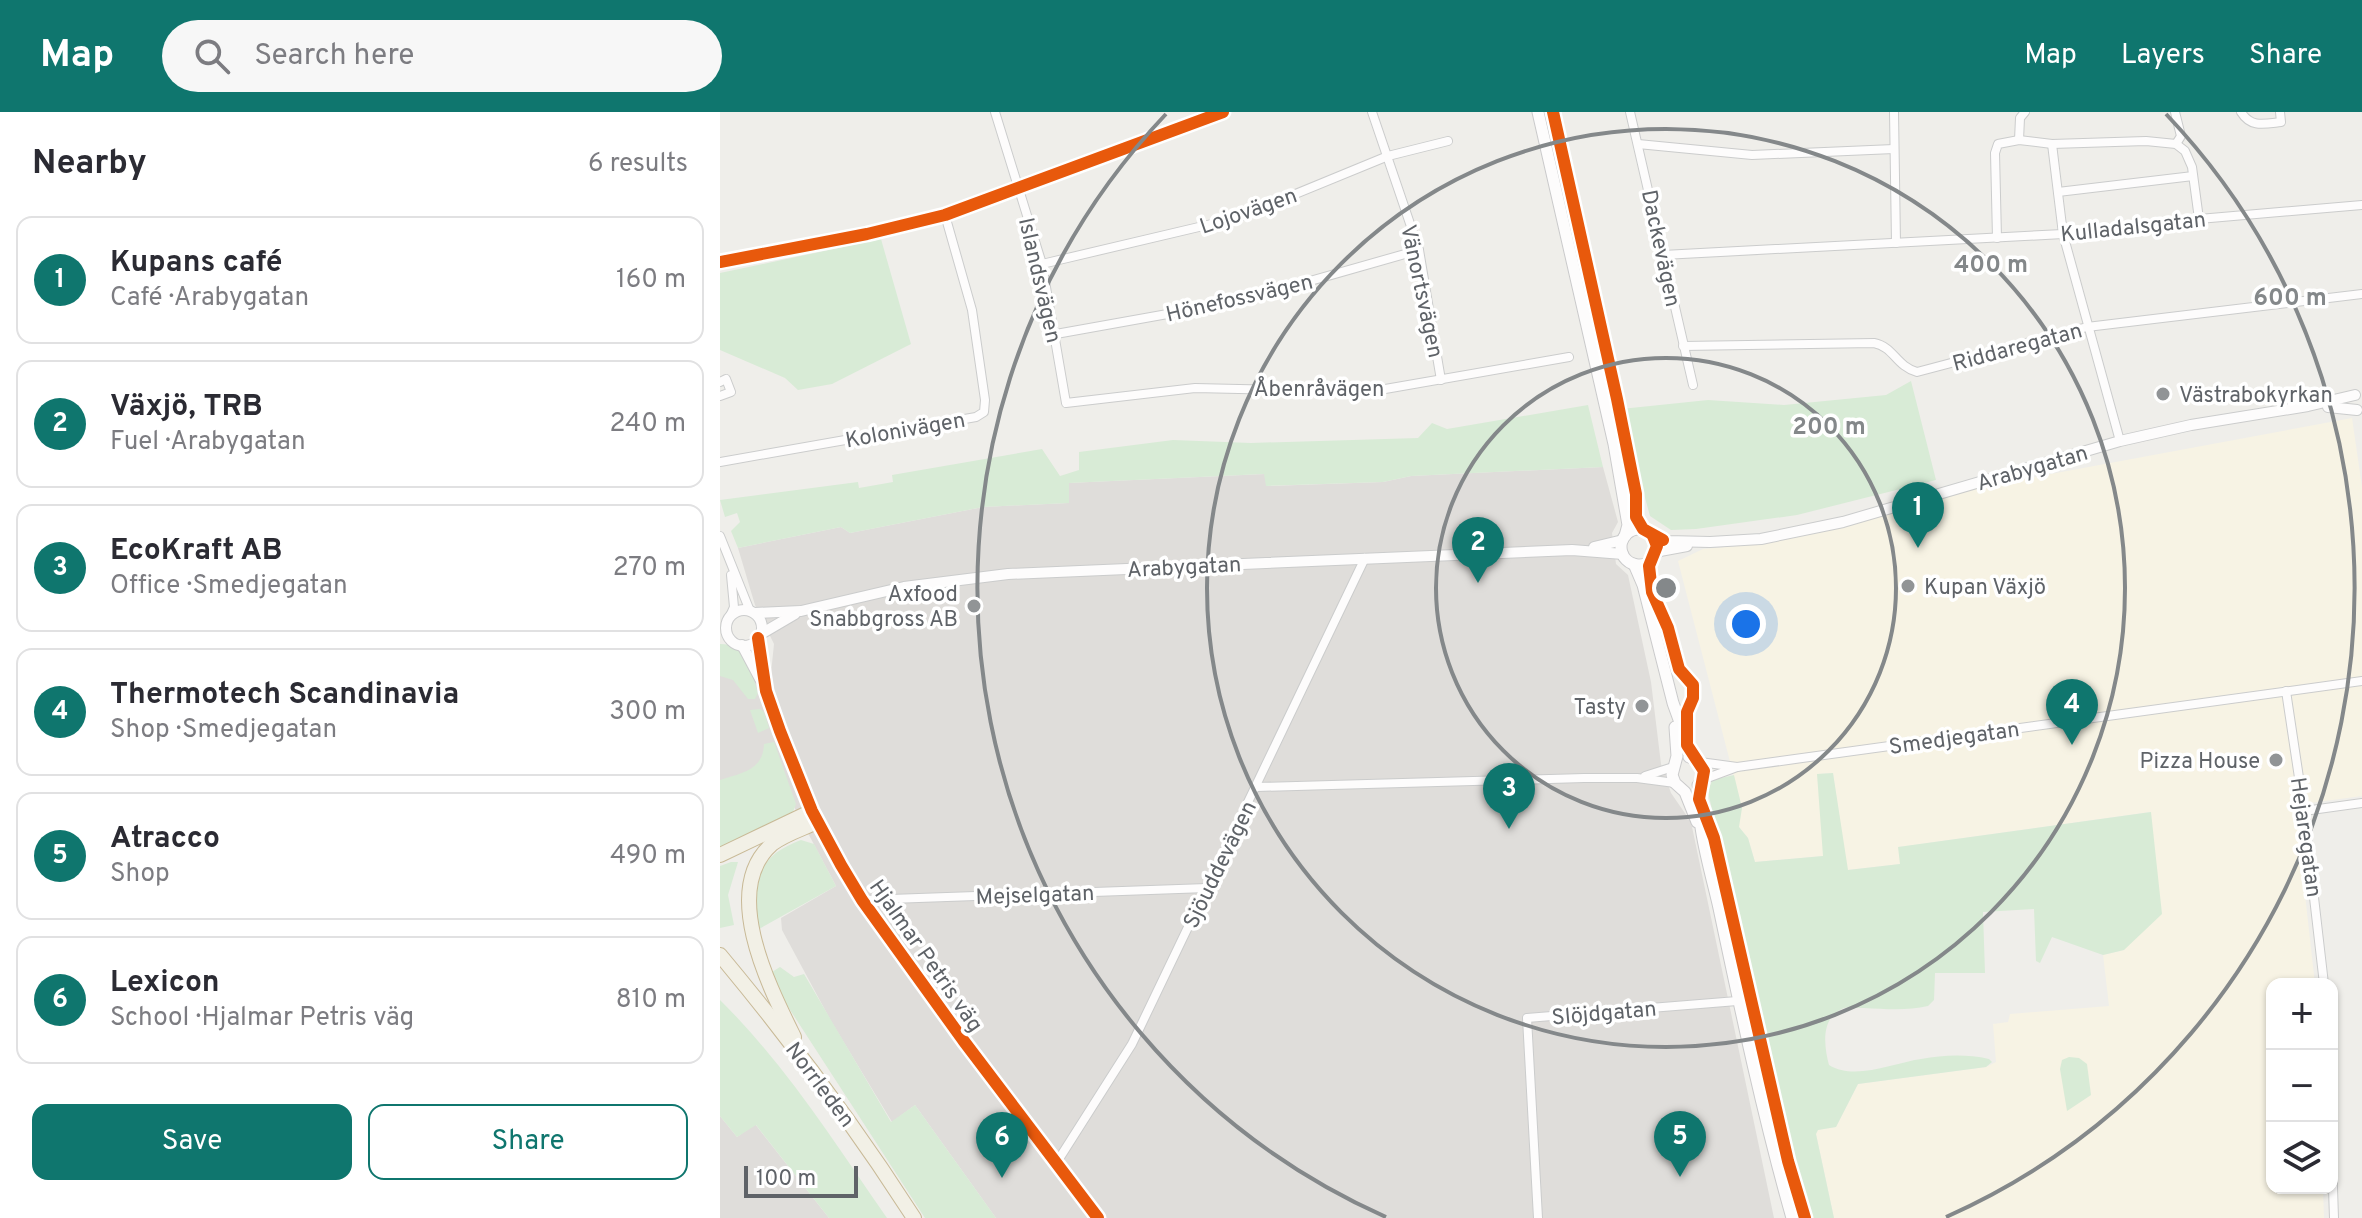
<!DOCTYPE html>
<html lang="en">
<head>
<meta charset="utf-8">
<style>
	:root { --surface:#fff; --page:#f7f7f7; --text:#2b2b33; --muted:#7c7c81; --line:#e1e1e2; --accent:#0f766e }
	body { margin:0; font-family:Overpass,sans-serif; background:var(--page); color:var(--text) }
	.controls { position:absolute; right:24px; bottom:24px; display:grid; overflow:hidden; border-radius:16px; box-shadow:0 2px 6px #0004 }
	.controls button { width:72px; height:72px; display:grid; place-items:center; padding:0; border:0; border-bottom:2px solid var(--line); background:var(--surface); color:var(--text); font:40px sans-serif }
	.scale { position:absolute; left:24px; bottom:20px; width:114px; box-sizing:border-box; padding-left:8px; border:4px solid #5f6368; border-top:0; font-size:22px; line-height:28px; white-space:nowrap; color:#5f6368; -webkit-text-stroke:6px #fff; paint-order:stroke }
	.you { position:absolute; left:1026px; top:512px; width:28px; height:28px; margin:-20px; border:6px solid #fff; border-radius:50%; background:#1a73e8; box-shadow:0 0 0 12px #1a73e833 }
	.badge { display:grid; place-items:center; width:52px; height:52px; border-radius:50%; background:var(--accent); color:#fff; font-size:26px; font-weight:700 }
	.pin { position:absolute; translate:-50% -66px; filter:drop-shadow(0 2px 4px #0008) }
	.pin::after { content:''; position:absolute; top:42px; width:28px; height:24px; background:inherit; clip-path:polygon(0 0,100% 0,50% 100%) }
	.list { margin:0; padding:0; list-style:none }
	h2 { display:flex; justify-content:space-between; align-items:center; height:104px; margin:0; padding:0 32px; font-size:34px }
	h2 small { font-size:26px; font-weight:400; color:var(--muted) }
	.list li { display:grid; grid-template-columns:52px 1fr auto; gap:24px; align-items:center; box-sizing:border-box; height:128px; margin:0 16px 16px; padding:0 16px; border:2px solid var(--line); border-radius:16px }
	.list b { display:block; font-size:30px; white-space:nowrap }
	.list p { margin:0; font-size:26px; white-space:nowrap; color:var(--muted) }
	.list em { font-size:26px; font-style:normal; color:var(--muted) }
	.actions { display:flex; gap:16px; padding:24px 32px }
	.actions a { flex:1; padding:18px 0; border:2px solid var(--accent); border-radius:16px; text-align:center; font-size:28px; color:var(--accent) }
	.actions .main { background:var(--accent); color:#fff }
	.icon { flex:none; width:44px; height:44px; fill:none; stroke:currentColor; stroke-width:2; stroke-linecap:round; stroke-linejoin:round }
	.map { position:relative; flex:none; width:1642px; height:1106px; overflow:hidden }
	header { display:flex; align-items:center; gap:48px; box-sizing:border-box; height:112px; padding:0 40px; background:var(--accent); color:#fff }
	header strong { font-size:38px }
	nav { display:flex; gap:44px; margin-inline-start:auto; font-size:28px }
	.search { width:560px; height:72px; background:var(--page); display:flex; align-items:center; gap:20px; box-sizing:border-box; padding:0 28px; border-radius:44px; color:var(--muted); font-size:30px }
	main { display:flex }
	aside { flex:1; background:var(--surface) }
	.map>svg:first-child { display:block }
	.commercial { fill:#f7f3e4 }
	.industrial { fill:#dfddda }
	.green { fill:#d8ebd6 }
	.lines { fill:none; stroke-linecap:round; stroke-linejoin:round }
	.minor-casing { stroke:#cbcccc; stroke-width:10 }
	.tertiary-casing { stroke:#cbcccc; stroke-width:12 }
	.secondary-casing { stroke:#cacacb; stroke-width:13 }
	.trunk-casing { stroke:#c8b996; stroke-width:16 }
	.minor { stroke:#fdfcfc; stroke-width:8 }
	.tertiary { stroke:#fdfcfc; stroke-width:10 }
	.secondary { stroke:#fdfcfc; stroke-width:11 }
	.trunk { stroke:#f2f0e6; stroke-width:14 }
	.cycleway-casing { stroke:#fff; stroke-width:17 }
	.cycleway { stroke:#e8590c; stroke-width:12 }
	.ring { fill:none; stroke:#84888a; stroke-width:4 }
	.poi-dot { fill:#919496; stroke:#fff; stroke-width:3 }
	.labels { text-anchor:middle; stroke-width:7; stroke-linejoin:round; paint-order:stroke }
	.street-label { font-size:22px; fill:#5f6368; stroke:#fff }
	.poi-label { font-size:22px; fill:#5f6368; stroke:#fff; text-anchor:end }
	.centre { fill:#84888a; stroke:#fff; stroke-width:4 }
	.ring-label { font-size:24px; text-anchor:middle; font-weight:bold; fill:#84888a; stroke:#fff; stroke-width:7; stroke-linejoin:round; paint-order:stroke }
</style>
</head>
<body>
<header>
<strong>Map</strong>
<div class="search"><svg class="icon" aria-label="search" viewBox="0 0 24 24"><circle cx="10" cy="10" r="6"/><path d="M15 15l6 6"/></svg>Search here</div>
<nav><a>Map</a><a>Layers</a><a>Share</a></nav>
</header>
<main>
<aside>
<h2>Nearby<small>6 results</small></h2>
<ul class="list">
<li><span class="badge">1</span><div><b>Kupans café</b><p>Café · Arabygatan</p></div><em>160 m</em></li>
<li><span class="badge">2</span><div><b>Växjö, TRB</b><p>Fuel · Arabygatan</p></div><em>240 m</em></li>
<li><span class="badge">3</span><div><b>EcoKraft AB</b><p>Office · Smedjegatan</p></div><em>270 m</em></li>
<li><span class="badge">4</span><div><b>Thermotech Scandinavia</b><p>Shop · Smedjegatan</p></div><em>300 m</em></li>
<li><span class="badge">5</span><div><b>Atracco</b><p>Shop</p></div><em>490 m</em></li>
<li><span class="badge">6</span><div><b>Lexicon</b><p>School · Hjalmar Petris väg</p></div><em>810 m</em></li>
</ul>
<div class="actions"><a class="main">Save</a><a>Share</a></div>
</aside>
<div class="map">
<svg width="1642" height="1106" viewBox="0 0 1642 1106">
	<rect width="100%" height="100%" fill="#efeeea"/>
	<path class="commercial" d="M1632,306l10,69v309l-67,9 20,179h-43v204h51l1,30h-490l-18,-84 1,-4 19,-3 22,-43 128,-17 10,-5 -3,-38 15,-2 2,-8 99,-8 -6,-51 21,-5 26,-138 -251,35 2,17 -54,6 -14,-97 -15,1 6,82 -69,6 -7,-24 -9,-11 -1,-6 4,-13 -64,-247 25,-12 56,-5 216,-56z"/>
	<g class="industrial">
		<path d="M883,355l15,55 -6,11 4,31 12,11 23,107 10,82 10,29 20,29 83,396h-778l-81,-113 -23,17 -61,-101 -49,-91 -1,-12 55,-32 -44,-83 -72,27v-159l17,11 34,-9 3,-29 -19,-39 -17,-57 103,-21 9,6 133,-26 85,-4v-20l197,-9 2,12 116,-4 28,-6z"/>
		<path d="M0,1004l17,21 18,-13 74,94h-109z"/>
	</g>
	<g class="green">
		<path d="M161,127l30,105 -79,40 -34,6 -13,-12 -65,-28v-77z"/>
		<path d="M1191,269l25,99 -139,35 -101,14 -25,1 -21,-14 -29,-107 87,-9 76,5 102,-10z"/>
		<path d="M868,293l15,62 -192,9 -28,6 -117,4 -2,-12 -195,9v20l-86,4 -133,26 -9,-6 -103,21 -7,-17 9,-9 -3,-9 -12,4 -5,-17 138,-18 1,6 34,-6 -1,-7 150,-26 18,27 19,-6v-18l94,-12 78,3 167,-5 14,-15 15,6z"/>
		<path d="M0,532c27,0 31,28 38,49l-3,6h-7l-15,-19 -13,-4z"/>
		<path d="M40,597l4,3 5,16 -11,5 -8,-23z"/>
		<path d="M54,630l22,62 -3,8 -73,36v-68c21,-7 43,-9 44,-36z"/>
		<path d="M1113,661l15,97 52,-6 -2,-17 253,-35 11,102 -38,36 -21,5 -51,-18 -12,26 -4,-2 -2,-52 -51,3 2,61h-50l-1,27 -6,6c-21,5 -43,3 -64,2 -5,0 -15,-1 -20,0 -24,9 -20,38 -15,57 26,16 64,-2 92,-6 23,-4 45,-5 68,0l3,3 -6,5 -128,17 -22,43 -18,3 -2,4 18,84h-26l-31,-122 -69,-304 4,-12 22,-5 8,33 -3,19 9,11 7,24 68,-6 -6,-82z"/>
		<path d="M81,728l13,4 22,42 -77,43c-6,-11 -4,-19 -3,-32 3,-33 14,-45 45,-57z"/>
		<path d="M11,750h7l-10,33 6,30 -14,3v-62z"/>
		<path d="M60,855l14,10 10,-3 87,148 24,-17 81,113h-71l-142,-219 -11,-27z"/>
		<path d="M0,888c65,64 115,143 167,218h-58l-73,-93 -19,12 -17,-21z"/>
		<path d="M1349,945l10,1 8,6 4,31 -24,16 -7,-42 2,-9z"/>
	</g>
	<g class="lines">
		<g class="minor-casing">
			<g id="minor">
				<path d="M275,0l47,152 24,139 129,-15 173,4 201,-35"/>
				<path d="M652,0l47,138 22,130"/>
				<path d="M910,0l63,273"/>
				<path d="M1174,0l2,131"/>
				<path d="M1455,0l6,24 -5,8"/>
				<path d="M1521,0c10,16 23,12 40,10l-1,-10"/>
				<path d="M1299,28l1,-22 5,-6"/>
				<path d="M918,32l114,11 142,-6"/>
				<path d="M1332,32l11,90 57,207"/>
				<path d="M1338,80l135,-16"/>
				<path d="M1277,126l-2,-85 3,-9 21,-4 33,4 94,-3 30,3 9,7 7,16 7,52"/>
				<path d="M943,143l400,-21 136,-15 163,-14"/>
				<path d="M0,150l147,-28 78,-19 278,-103"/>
				<path d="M322,152l195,-46 151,-62 60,-15"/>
				<path d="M336,222l184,-33 179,-51"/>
				<path d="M963,234l191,-3c20,4 22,23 43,29l170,-45 275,-33"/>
				<path d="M0,270l6,-3 5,13 -11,4"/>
				<path d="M0,350l256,-45 8,-5 1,-12 -13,-90 -27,-95"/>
				<path d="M0,424l30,75"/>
				<path d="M10,504l4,-9 -3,-32"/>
				<path d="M1566,579l18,120 20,173"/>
				<path d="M980,650l37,5"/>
				<path d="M925,664l28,-9"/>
				<path d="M982,668l35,-13 625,-86"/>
				<path d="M537,675l327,-9h53l38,5"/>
				<path d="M1584,699l58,-8"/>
				<path d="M97,710c78,142 185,266 281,396"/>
				<path d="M142,788l345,-12"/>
				<path d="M1612,1046l2,60"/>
				<path d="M337,1050l75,-118 233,-486"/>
				<path d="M818,1106l-11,-200 210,-17"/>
			</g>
		</g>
		<g class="tertiary-casing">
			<g id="tertiary">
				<path d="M1608,295l29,3"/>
				<path d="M933,424l14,5 43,1 51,-3 82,-17 277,-81 71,-16 117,-19 47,-11"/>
				<path d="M874,435l29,-7"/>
				<path d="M935,443l5,-4 27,-5"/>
				<circle cx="24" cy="516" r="18"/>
				<path d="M35,501l46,-2 103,-24 104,-13 564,-24 51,4"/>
				<path d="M41,522l34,-20"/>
				<path d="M38,526c1,60 32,122 55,176"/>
				<path d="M22,533l18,34"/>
			</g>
		</g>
		<g class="secondary-casing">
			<g id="secondary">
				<path d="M818,0l76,332 14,81 -3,11"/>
				<circle cx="919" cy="435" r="18"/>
				<path d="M933,446l-4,15 4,25"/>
				<path d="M914,452l9,21 30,118 20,55"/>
				<path d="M955,615l2,29 -5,19 3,8 10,9 12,30"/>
				<path d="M969,645c15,3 19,17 9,28"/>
				<path d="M981,670c-9,30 11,94 18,126 22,104 44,208 73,310"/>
			</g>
		</g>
		<g class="trunk-casing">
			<g id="trunk">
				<path d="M0,743l92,-44"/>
				<path d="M0,843c70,84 135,171 194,263"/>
				<path d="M74,925c-25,-51 -74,-147 -22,-193 13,-10 30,-15 45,-22"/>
			</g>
		</g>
		<use href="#minor" class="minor"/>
		<use href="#tertiary" class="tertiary"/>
		<use href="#secondary" class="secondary"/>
		<use href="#trunk" class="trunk"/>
		<g class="cycleway-casing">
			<g id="cycleway">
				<path d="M833,0l64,287 19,95v23l7,12 20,11"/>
				<path d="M0,150l147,-28 78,-19 278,-103"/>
				<path d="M933,424l4,10 -8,20 3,26 16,36 11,41 14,16v13l-6,14v33l17,26 -5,28 15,39 74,323 17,57"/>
				<path d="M38,526l8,53 14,40 32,80 29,54 21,35 101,140 135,178"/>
			</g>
		</g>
		<use href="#cycleway" class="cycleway"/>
	</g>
	<g class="ring">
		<circle cx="946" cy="476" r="230"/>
		<circle cx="946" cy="476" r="459"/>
		<path d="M666 1105A689 689 0 0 1 446 2M1446 2A689 689 0 0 1 1226 1105"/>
	</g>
	<g class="poi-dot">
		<circle cx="1443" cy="282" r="8"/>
		<circle cx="1188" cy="474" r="8"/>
		<circle cx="254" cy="494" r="8"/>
		<circle cx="922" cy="594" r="8"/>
		<circle cx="1556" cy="648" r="8"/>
	</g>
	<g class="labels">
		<g class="street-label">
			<text transform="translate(528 98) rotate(-19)" y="8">Lojovägen</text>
			<text transform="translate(1413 114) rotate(-6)" y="8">Kulladalsgatan</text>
			<text transform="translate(942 136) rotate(78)" y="8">Dackevägen</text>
			<text transform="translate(321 168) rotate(77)" y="8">Islandsvägen</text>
			<text transform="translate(703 179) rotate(78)" y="8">Vänortsvägen</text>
			<text transform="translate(519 185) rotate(-13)" y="8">Hönefossvägen</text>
			<text transform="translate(1297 234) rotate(-15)" y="8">Riddaregatan</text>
			<text x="599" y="284">Åbenråvägen</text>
			<text transform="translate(185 317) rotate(-10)" y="8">Kolonivägen</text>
			<text transform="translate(1312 355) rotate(-16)" y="8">Arabygatan</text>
			<text transform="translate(464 454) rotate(-3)" y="8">Arabygatan</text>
			<text transform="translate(1234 625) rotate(-8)" y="8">Smedjegatan</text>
			<text transform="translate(1587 725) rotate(82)" y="8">Hejaregatan</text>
			<text transform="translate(499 752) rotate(-64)" y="8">Sjöuddevägen</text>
			<text transform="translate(315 782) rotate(-2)" y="8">Mejselgatan</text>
			<text transform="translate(207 843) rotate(55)" y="8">Hjalmar Petris väg</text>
			<text transform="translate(884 900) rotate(-5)" y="8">Slöjdgatan</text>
			<text transform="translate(101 972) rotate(53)" y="8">Norrleden</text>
		</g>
		<g class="poi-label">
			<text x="1459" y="290" text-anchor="start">Västrabokyrkan</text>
			<text x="1204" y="482" text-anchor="start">Kupan Växjö</text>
			<text x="238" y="489">Axfood<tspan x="238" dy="25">Snabbgross AB</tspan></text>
			<text x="906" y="602">Tasty</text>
			<text x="1540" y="656">Pizza House</text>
		</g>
	</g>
	<circle cx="946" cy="476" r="12" class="centre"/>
	<g class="ring-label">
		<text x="1271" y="160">400 m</text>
		<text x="1570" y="193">600 m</text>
		<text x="1109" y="322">200 m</text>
	</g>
</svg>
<div class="controls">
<button>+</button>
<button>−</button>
<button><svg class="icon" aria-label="layers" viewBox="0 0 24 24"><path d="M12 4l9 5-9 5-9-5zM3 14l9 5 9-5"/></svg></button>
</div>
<div class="scale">100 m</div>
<div class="you"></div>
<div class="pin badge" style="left:1198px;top:436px">1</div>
<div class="pin badge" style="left:758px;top:471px">2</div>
<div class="pin badge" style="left:789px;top:717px">3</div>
<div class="pin badge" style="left:1352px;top:633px">4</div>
<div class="pin badge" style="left:960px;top:1065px">5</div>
<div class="pin badge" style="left:282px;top:1066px">6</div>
</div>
</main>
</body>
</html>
